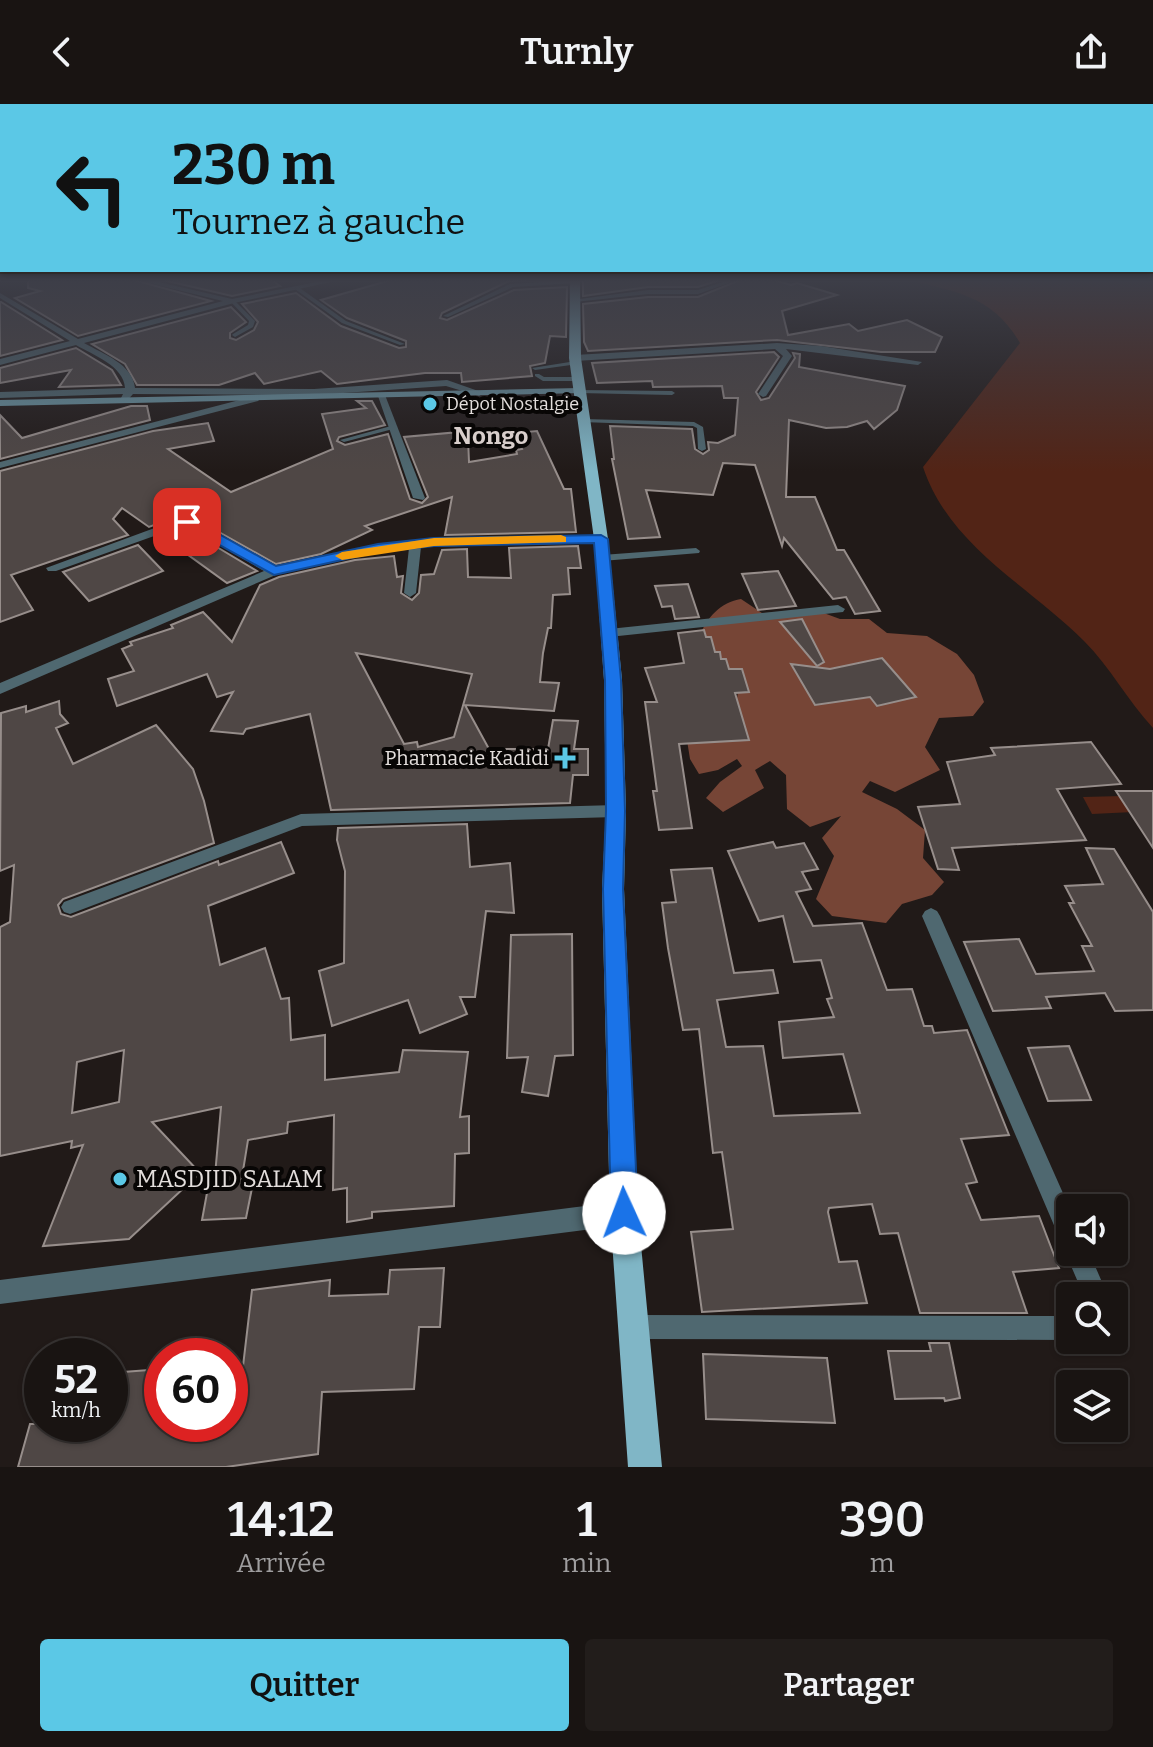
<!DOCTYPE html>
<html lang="fr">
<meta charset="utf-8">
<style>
:root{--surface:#191412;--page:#221d1b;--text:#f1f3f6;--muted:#9f9e9f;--line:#373332;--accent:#5bc8e6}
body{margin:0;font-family:Bitter,serif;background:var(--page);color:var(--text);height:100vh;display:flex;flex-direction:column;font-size:30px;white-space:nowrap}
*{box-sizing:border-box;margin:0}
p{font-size:26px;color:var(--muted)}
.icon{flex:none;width:44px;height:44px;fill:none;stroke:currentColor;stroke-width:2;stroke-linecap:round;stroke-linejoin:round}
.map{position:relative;height:1363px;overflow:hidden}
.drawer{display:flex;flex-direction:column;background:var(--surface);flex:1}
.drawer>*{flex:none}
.banner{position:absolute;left:0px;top:0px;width:1154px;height:168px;box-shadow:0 2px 6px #0004,0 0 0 2px var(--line);background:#5bc8e6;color:#111;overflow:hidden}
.buttons{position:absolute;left:1056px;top:1090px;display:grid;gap:16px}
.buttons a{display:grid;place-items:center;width:72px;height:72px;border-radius:8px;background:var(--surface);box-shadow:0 2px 6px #0004,0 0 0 2px var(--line);font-size:40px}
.speed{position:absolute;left:24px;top:1234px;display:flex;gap:16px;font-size:40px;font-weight:700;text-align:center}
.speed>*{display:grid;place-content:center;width:104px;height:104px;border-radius:50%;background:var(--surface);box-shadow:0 2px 6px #0004,0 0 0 2px var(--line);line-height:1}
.speed small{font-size:20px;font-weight:400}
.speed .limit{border:12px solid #d22;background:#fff;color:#111}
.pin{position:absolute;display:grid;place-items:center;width:68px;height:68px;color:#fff;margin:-34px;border-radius:16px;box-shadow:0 4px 12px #0006}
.me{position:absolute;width:88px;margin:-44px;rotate:358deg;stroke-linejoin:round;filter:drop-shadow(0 0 6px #0008)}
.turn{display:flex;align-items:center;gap:28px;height:168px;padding:0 40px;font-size:36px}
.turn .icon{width:104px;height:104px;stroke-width:2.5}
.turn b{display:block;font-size:56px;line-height:68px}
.eta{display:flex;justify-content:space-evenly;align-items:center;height:136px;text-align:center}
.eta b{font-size:48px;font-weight:600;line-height:56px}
.primary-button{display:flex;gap:16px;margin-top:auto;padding:16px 40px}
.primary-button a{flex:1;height:92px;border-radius:8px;background:var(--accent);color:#111;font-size:32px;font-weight:600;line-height:92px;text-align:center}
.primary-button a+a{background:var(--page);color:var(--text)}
header{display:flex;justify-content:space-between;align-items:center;height:104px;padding:0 40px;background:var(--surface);font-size:36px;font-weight:600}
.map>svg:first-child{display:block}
</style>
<header><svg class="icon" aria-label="back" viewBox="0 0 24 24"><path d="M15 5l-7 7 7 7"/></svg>Turnly<svg class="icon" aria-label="share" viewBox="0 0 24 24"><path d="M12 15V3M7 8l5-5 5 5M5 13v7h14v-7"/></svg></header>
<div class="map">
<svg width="1153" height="1363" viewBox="0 0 1153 1363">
<rect width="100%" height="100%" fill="#211a18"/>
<path fill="#764536" d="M741,495L762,509L821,508L840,515H869L887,529L927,532L957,550L974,571L984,598L973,612L939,614L925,643L940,666L895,688L870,677L862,688L897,705L925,726L923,754L944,778L932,791L902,800L886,819L832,812L816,795L834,752L822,734L841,712L810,723L787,705L786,671L770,657L755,666L764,684L723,708L706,694L720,678L742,662L737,655L718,666L699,670L690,655L685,624L734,615L739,581L700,532C706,514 721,498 741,495Z"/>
<g fill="#522416">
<path d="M907,176H1153V624C1128,597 1110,563 1084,537C1028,481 949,442 923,363L1020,239C993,192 955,187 907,176Z"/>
<polygon points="1122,692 1133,708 1092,710 1083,693"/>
</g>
<g fill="#4f4745" stroke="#978e8b" stroke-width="2" fill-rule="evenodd">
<polygon points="28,176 134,176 211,197 78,232 15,194 40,187 28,184"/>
<polygon points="163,176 272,176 280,182 232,192"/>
<polygon points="391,176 529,176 509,177 442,209 440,214 447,216 514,186 567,183 566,233 550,232 545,259 530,262 532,272 462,278 461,269 425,269 337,280 321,267 264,280 255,269 219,281 137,281 125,260 92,240 231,203 246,218 230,229 230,234 236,236 254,226 258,218 242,200 296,189 341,222 399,244 406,243 406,237 347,214 321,196"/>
<polygon points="583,176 720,176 698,183 648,183 583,192"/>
<polygon points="740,176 774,176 791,181 797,179 837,191 782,207 788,231 849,220 858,227 907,216 942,233 935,248 881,248 777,236 588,247 584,238 583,200 648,193 698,193"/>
<polygon points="0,198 1,198 62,236 0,252"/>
<polygon points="76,244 112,266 121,281 59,283 71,266 0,279 0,264"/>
<polygon points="774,248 779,253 756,288 761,296 769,294 795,254 793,249 800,250 799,263 905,282 897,306 874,325 867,317 847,323 826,324 789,316 786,393 815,393 837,446 844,446 880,507 855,510 846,493 833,495 784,434 782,442 755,361 723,359 713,391 646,386 660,433 628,435 612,355 614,355 610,322 692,325 695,345 703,350 709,346 708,338 718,339 735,331 738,294 724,294 722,282 653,283 652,277 597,279 592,259"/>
<polygon points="357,297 372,297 385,321 339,333 337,337 345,341 388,330 410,395 422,399 428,393 404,333 460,328 458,334 468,334 469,358 517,350 516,346 522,345 515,329 537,327 564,385 571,385 576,428 445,431 452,393 365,422 372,426 321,450 276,460 192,413 178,412 149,423 122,404 113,415 128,431 11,471 33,506 0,518 0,367 153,327 208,319 214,337 168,345 231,388 333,345 322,310 366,304"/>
<polygon points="131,302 147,302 150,316 0,355 0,311 22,334"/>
<polygon points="185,424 257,467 227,479 162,432"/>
<polygon points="138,441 163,467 89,497 63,468"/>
<path d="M578,442L581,464H568L570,490L553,491L551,524H548L543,549L540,578L559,579L554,607L465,601L489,645H548L553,616L578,617L574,645H588V671H573L570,699L331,706L310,610L246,625L243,630L211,627L233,588L217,593L207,570L117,602L108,575L134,567L122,545L132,541L130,538L173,524L171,521L203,508L232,538L260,481L279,473L355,456L394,452L397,473L403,472L401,489L412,496L419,489L421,471L434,470L442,446L467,445L468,473L511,474L509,444ZM356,549L472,570L454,633L418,643L417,638L404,640Z"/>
<polygon points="778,467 796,502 758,506 742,470"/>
<polygon points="688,480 699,513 675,515 672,502 662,503 655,482"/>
<polygon points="802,515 824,558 817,562 780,518"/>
<polygon points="704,526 706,533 711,533 715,548 720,548 721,555 726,555 729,565 742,565 749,588 735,589 749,636 679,640 692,724 659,726 653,687 657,687 645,598 657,598 645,564 684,559 678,529"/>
<polygon points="882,554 916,593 877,602 870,593 815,601 791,560 830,565"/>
<path d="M59,597L60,610L68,619L56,624L73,660L156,621L193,665L204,697L214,739L63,795L58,801L61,810L71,813L218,757L219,761L281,738L294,769L208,802L220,861L265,844L281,895L289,894L291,936L325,931V976L399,968L403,946L468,948L460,1013L469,1012V1049L455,1050L454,1102L372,1108V1114L347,1118V1084L333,1086L334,1011L288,1018L287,1029L248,1036L241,1079H253L246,1114L202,1116L209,1078L214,1083L221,1003L152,1018L200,1069L129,1135L43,1142L83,1041L71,1044L72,1037L0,1052V823L10,818L14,761L0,767L1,609L26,602V608ZM124,946L119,998L72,1009L77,958Z"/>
<polygon points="1091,638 1121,680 1057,685 1086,736 952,744 959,766 938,765 918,703 960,700 947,658 995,651 991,644"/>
<polygon points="1116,687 1153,687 1153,744"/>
<polygon points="467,720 470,763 510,759 514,809 486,807 475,893 460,893 467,910 420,929 408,896 332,922 319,867 344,859 345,767 337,736 338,724"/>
<polygon points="773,738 776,744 804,739 818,765 802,768 811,785 796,788 813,822 862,819 887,886 912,885 924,922 932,922 934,929 967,926 1009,1031 961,1035 977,1078 966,1080 981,1116 1039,1112 1059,1164 1013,1168 1027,1209 920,1209 898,1129 880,1130 872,1100 829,1104 828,1108 839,1158 857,1157 867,1199 702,1208 691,1128 733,1125 722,1048 713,1049 699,925 683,926 668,844 662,799 676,798 671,766 712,764 734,869 773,866 778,889 717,896 726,943 763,942 774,1012 860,1009 843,950 783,954 779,918 834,913 827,895 832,894 821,856 794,858 783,812 759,817 728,747"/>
<polygon points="1086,744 1114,745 1153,808 1153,906 1115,907 1105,889 1046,893 1051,904 993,907 964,838 1019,835 1036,870 1094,867 1082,842 1092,842 1069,799 1074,799 1065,782 1103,780"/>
<polygon points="572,830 573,951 555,952 548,992 522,988 528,953 507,954 511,831"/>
<polygon points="1069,942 1091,996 1048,997 1028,944"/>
<polygon points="444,1164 440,1223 419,1223 414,1285 322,1288 318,1350 226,1363 18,1363 30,1320 110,1320 110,1269 162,1265 162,1320 230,1320 230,1314 237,1313 252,1186 330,1176 329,1192 388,1190 390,1166"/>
<polygon points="929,1239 949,1239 960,1294 945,1297 944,1294 895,1295 888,1247 931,1247"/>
<polygon points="703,1250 827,1254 835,1319 706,1315"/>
</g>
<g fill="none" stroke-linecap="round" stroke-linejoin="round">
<g fill="#4f6870" fill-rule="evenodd">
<polygon points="575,176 577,179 513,183 448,213 443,212 510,180"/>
<polygon points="729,176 737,176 698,190 648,190 575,198 572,196 648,186 698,186"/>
<polygon points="297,182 346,217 405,240 400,241 342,219 295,185"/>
<polygon points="233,195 255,217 253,223 235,233 232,231 233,230 248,221 249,217 231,198"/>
<polygon points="576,257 579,259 578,260 535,266 532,264"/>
<polygon points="535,270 539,270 544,273 578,273 581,275 578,277 543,277 535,272"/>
<polygon points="577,286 672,287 675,289 672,291 579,289 576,287"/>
<polygon points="584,315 694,318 703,323 706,345 702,347 698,345 697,324 693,322 582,318 582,316"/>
<polygon points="391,322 393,323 393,325 344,338 340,336"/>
<polygon points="696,444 700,447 699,449 602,457 598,454 602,451"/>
</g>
<g fill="#4f6870" fill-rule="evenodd">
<path d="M137,176H150L232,195L326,176H340L234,199L84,239C103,250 133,260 135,284L314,285L447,276L484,289L479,292L446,282L314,291L133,290L125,299L120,296L123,290L0,294V288L125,284C124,262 93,251 76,241L0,261V255L70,237L0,194V189L78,235L223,197Z"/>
<polygon points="777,239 821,242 922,258 918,261 786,245 792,252 766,292 763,293 758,290 783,252 775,245 575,257 571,254 575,251"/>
<polygon points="377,289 385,291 425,394 423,396 413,394"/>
<polygon points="255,292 260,295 258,297 0,364 0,358"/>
<polygon points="179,415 191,416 276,463 378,440 434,434 601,431 607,435 601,439 421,443 416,489 410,493 404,489 409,444 378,448 278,470 0,590 0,579 264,467 185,421 56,467 48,467 46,464"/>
<polygon points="838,501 845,505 843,508 609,533 602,529 609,525"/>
<polygon points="616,701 622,703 624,707 622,711 616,713 302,722 70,810 64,808 61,803 64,798 301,710"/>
<polygon points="931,804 937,807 940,812 1070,1105 1070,1148 1089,1148 1108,1192 1084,1192 1065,1148 1067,1143 1062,1140 922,812 925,807"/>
<polygon points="624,1097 632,1101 636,1109 632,1117 624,1121 0,1200 0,1176"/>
<polygon points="632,1211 1070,1212 1071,1236 632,1235 623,1232 620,1223 623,1214"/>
</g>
<polygon fill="#6a94a1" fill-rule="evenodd" points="579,284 582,285 582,289 0,302 0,296"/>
<polygon fill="#80b6c6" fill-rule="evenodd" points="570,176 580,176 581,254 608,435 622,576 626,707 624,785 638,1109 662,1363 628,1363 610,1109 602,785 606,707 604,576 594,435 569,254"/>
</g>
<linearGradient id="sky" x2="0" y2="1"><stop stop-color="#120e0d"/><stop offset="0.48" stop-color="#3d3e48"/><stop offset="1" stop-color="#3d3e48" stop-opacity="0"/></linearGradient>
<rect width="1153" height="367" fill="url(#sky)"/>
<polygon fill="#1a73e8" stroke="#114b97" stroke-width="2" points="183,415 192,415 276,462 378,440 434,434 601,431 608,435 621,576 625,707 623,785 638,1109 634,1118 624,1122 615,1118 611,1109 603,785 606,707 605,576 594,439 434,442 378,448 274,471 183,421"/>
<polygon fill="#f59e0b" points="561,431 566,433 566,438 434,442 342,456 335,452 342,448 434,434"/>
<g fill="#5bc8e6" stroke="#080605" stroke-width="3">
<circle cx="430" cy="300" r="8"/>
<path d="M561 642h8v8h8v8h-8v8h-8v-8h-8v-8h8z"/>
<circle cx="120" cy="1075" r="8"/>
</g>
<g text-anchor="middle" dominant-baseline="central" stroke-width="8" stroke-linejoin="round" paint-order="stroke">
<g font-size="18" fill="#e3dedc" stroke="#080605" text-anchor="start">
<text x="446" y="300">Dépot Nostalgie</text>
</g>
<g font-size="20" fill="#e3dedc" stroke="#080605" text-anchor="end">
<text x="549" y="654">Pharmacie Kadidi</text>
</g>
<g font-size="24" font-weight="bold" fill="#d8cecb" stroke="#080605">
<text x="491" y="332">Nongo</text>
</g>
<g font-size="24" fill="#e3dedc" stroke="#080605" text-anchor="start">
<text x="136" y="1075">MASDJID SALAM</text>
</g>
</g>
</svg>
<div class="buttons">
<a><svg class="icon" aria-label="sound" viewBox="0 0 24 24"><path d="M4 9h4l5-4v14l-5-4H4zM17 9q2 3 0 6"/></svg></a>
<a><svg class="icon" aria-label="search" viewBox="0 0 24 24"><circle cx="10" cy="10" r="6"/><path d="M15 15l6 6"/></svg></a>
<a><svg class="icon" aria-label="layers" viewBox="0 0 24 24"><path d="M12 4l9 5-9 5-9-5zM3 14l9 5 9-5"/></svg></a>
</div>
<div class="speed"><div>52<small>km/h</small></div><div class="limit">60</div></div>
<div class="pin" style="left:187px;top:418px;background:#d93025"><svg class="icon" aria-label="arrive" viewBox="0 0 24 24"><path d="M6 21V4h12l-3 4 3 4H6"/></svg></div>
<svg class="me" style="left:624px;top:1109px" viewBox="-20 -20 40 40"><circle r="19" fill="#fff"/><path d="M0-13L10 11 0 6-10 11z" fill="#1a73e8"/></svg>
<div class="banner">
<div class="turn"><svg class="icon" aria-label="left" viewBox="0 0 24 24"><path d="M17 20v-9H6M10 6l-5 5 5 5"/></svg><div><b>230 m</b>Tournez à gauche</div></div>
</div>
</div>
<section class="drawer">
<div class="eta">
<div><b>14:12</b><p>Arrivée</p></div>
<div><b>1</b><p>min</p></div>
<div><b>390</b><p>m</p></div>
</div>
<div class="primary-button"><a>Quitter</a><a>Partager</a></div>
</section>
